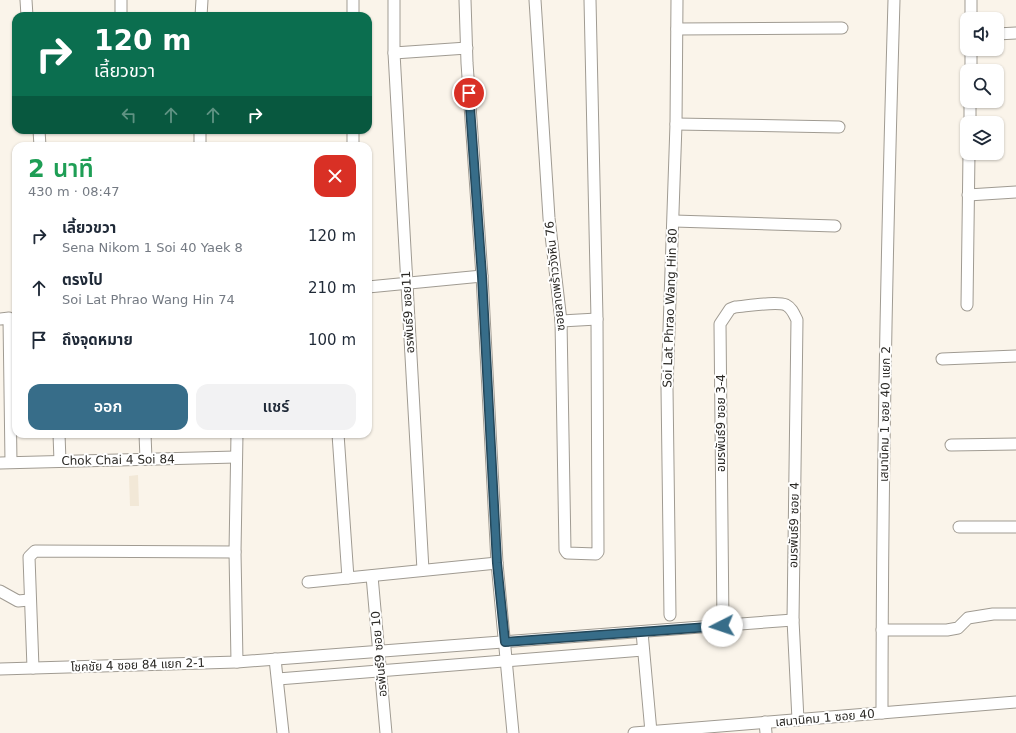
<!DOCTYPE html>
<html lang="th">
<meta charset="utf-8">
<style>
:root{--surface:#fff;--page:#f2f2f3;--text:#1f2937;--muted:#747a83;--accent:#376d89}
body{margin:0;font-family:"DejaVu Sans","Noto Sans Thai",sans-serif;background:var(--page);color:var(--text);height:100vh;display:flex;flex-direction:column;font-size:15px;white-space:nowrap}
*{box-sizing:border-box;margin:0}
p{font-size:13px;color:var(--muted)}
.icon{flex:none;width:22px;height:22px;fill:none;stroke:currentColor;stroke-width:2;stroke-linecap:round;stroke-linejoin:round}
.map{position:relative;flex:1;overflow:hidden}
.panel{position:absolute;left:12px;top:142px;width:360px;height:296px;display:flex;flex-direction:column;background:var(--surface);border-radius:12px;box-shadow:0 1px 3px #0004}
.panel>*{flex:none}
.hud{position:absolute;left:12px;top:12px;width:360px;height:122px;border-radius:12px;box-shadow:0 1px 3px #0004;background:#0b6e4f;color:#fff;overflow:hidden}
.tools{position:absolute;left:960px;top:12px;display:grid;gap:8px}
.tools a{display:grid;place-items:center;width:44px;height:44px;border-radius:8px;background:var(--surface);box-shadow:0 1px 3px #0004;font-size:20px}
.pin{position:absolute;display:grid;place-items:center;width:34px;height:34px;color:#fff;margin:-17px;border:2px solid #fff;border-radius:50%;box-shadow:0 1px 4px #0007}
.me{position:absolute;width:44px;margin:-22px;rotate:266deg;stroke-linejoin:round;filter:drop-shadow(0 0 3px #0008)}
.turn{display:flex;align-items:center;gap:14px;height:84px;padding:0 16px;font-size:18px}
.turn .icon{width:52px;height:52px;stroke-width:2.5}
.turn b{display:block;font-size:28px;line-height:34px}
.lanes{display:flex;align-items:center;height:38px;padding:0 16px;background:#0003;justify-content:center;gap:20px;direction:ltr}
.lanes .off{opacity:.35}
.round{display:grid;place-items:center;flex:none;width:42px;height:42px;border-radius:12px;background:var(--page)}
.head{display:flex;align-items:center;justify-content:space-between;height:68px;padding:0 16px}
h1{font-size:24px;font-weight:600;line-height:30px;color:#1e9e55}
.primary-button{display:flex;gap:8px;margin-top:auto;padding:8px 16px}
.primary-button a{flex:1;height:46px;border-radius:12px;background:var(--accent);color:#fff;font-size:16px;font-weight:600;line-height:46px;text-align:center}
.primary-button a+a{background:var(--page);color:var(--text)}
ul{padding:0;list-style:none}
li{display:flex;align-items:center;gap:12px;height:52px;padding:0 16px}
li div{flex:1}
li b{display:block;font-size:15px}
li em{font-style:normal}
.map>svg:first-child{display:block}
</style>
<div class="map">
<svg width="1016" height="733" viewBox="0 0 1016 733">
<rect width="100%" height="100%" fill="#faf4ea"/>
<polygon fill="#f2e8d7" points="138,475 139,506 130,506 129,476"/>
<g fill="none" stroke-linecap="round" stroke-linejoin="round">
<g stroke="#a09b92" stroke-width="13">
<g id="street">
<polyline points="26,0 27,16"/>
<polyline points="121,0 121,16"/>
<polyline points="394,0 394,53 423,570"/>
<polyline points="465,0 467,63 482,276 497,563 513,733"/>
<polyline points="535,0 549,218 561,321 565,550 567,553 596,554 598,552 597,319 590,0"/>
<polyline points="971,0 971,19"/>
<polyline points="201,16 202,0"/>
<polyline points="353,16 353,0"/>
<polyline points="677,29 842,28"/>
<polyline points="997,34 1016,33"/>
<polyline points="394,53 467,48"/>
<polyline points="971,71 971,49"/>
<polyline points="970,123 970,101"/>
<polyline points="676,124 839,127"/>
<polyline points="39,130 40,146"/>
<polyline points="200,146 200,130"/>
<polyline points="353,146 353,130"/>
<polyline points="968,195 1016,192"/>
<polyline points="674,221 835,226"/>
<polyline points="368,287 482,276"/>
<polyline points="967,305 969,153"/>
<polyline points="0,319 9,318 9,319 11,462"/>
<polyline points="561,321 597,319"/>
<polyline points="942,359 1016,356"/>
<polyline points="59,434 60,461"/>
<polyline points="145,434 146,459"/>
<polyline points="237,434 235,552 237,662"/>
<polyline points="338,434 348,578"/>
<polyline points="951,445 1016,444"/>
<polyline points="0,463 236,457"/>
<polyline points="959,527 1016,527"/>
<polyline points="372,576 386,733"/>
<polyline points="308,582 497,563"/>
<polyline points="0,591 18,601 29,600"/>
<polyline points="670,615 667,388 676,124 677,0"/>
<path d="M723,626L720,324L730,309L735,307C747,306 777,301 786,305C792,308 794,314 797,320L793,620L798,720"/>
<polyline points="882,630 947,630 958,628 968,618 993,614 1016,614"/>
<polyline points="642,632 651,732"/>
<polyline points="275,659 283,733"/>
<polyline points="33,668 29,557 35,551 235,552"/>
<polyline points="0,669 237,662 793,620"/>
<polyline points="278,679 643,650"/>
<path d="M882,713C882,475 887,238 894,0"/>
<polyline points="765,722 766,733"/>
<polyline points="634,733 1016,702"/>
</g>
</g>
<use href="#street" stroke="#fff" stroke-width="11"/>
</g>
<g fill="none" stroke-linecap="round" stroke-linejoin="round">
<g stroke="#244759" stroke-width="10">
<polyline id="route" points="469,93 482,276 497,563 505,642 722,626"/>
</g>
<use href="#route" stroke="#376d89" stroke-width="7"/>
</g>
<g text-anchor="middle" dominant-baseline="central" stroke-width="4" stroke-linejoin="round" paint-order="stroke">
<g font-size="12" fill="#2a2824" stroke="#fff">
<text transform="translate(555 276) rotate(-96)">ซอยลาดพร้าววังหิน 76</text>
<text transform="translate(670 308) rotate(-88)">Soi Lat Phrao Wang Hin 80</text>
<text transform="translate(408 312) rotate(-93)">อรพันธ์9 ซอย11</text>
<text transform="translate(885 414) rotate(-89)">เสนานิคม 1 ซอย 40 แยก 2</text>
<text transform="translate(721 423) rotate(-90)">อมรพันธ์9 ซอย 3-4</text>
<text transform="translate(118 460) rotate(-1)">Chok Chai 4 Soi 84</text>
<text transform="translate(794 525) rotate(-89)">อมรพันธ์9 ซอย 4</text>
<text transform="translate(379 654) rotate(-95)">อรพันธ์9 ซอย 10</text>
<text transform="translate(138 665) rotate(-2)">โชคชัย 4 ซอย 84 แยก 2-1</text>
<text transform="translate(825 718) rotate(-5)">เสนานิคม 1 ซอย 40</text>
</g>
</g>
</svg>
<div class="tools">
<a><svg class="icon" aria-label="sound" viewBox="0 0 24 24"><path d="M4 9h4l5-4v14l-5-4H4zM17 9q2 3 0 6"/></svg></a>
<a><svg class="icon" aria-label="search" viewBox="0 0 24 24"><circle cx="10" cy="10" r="6"/><path d="M15 15l6 6"/></svg></a>
<a><svg class="icon" aria-label="layers" viewBox="0 0 24 24"><path d="M12 4l9 5-9 5-9-5zM3 14l9 5 9-5"/></svg></a>
</div>
<div class="pin" style="left:469px;top:93px;background:#d93025"><svg class="icon" aria-label="arrive" viewBox="0 0 24 24"><path d="M6 21V4h12l-3 4 3 4H6"/></svg></div>
<svg class="me" style="left:722px;top:626px" viewBox="-20 -20 40 40"><circle r="19" fill="#fff"/><path d="M0-13L10 11 0 6-10 11z" fill="#376d89"/></svg>
<div class="hud">
<div class="turn"><svg class="icon" aria-label="right" viewBox="0 0 24 24"><path d="M7 20v-9h11M14 6l5 5-5 5"/></svg><div><b>120 m</b>เลี้ยวขวา</div></div>
<div class="lanes"><svg class="icon off" aria-label="left" viewBox="0 0 24 24"><path d="M17 20v-9H6M10 6l-5 5 5 5"/></svg><svg class="icon off" aria-label="ahead" viewBox="0 0 24 24"><path d="M12 20V5M6 11l6-6 6 6"/></svg><svg class="icon off" aria-label="ahead" viewBox="0 0 24 24"><path d="M12 20V5M6 11l6-6 6 6"/></svg><svg class="icon" aria-label="right" viewBox="0 0 24 24"><path d="M7 20v-9h11M14 6l5 5-5 5"/></svg></div>
</div>
<section class="panel">
<div class="head"><div><h1>2 นาที</h1><p>430 m · 08:47</p></div><a class="round" style="background:#d93025;color:#fff"><svg class="icon" aria-label="close" viewBox="0 0 24 24"><path d="M6 6l12 12M18 6L6 18"/></svg></a></div>
<ul>
<li><svg class="icon" aria-label="right" viewBox="0 0 24 24"><path d="M7 20v-9h11M14 6l5 5-5 5"/></svg><div><b>เลี้ยวขวา</b><p>Sena Nikom 1 Soi 40 Yaek 8</p></div><em>120 m</em></li>
<li><svg class="icon" aria-label="ahead" viewBox="0 0 24 24"><path d="M12 20V5M6 11l6-6 6 6"/></svg><div><b>ตรงไป</b><p>Soi Lat Phrao Wang Hin 74</p></div><em>210 m</em></li>
<li><svg class="icon" aria-label="arrive" viewBox="0 0 24 24"><path d="M6 21V4h12l-3 4 3 4H6"/></svg><div><b>ถึงจุดหมาย</b></div><em>100 m</em></li>
</ul>
<div class="primary-button"><a>ออก</a><a>แชร์</a></div>
</section>
</div>
